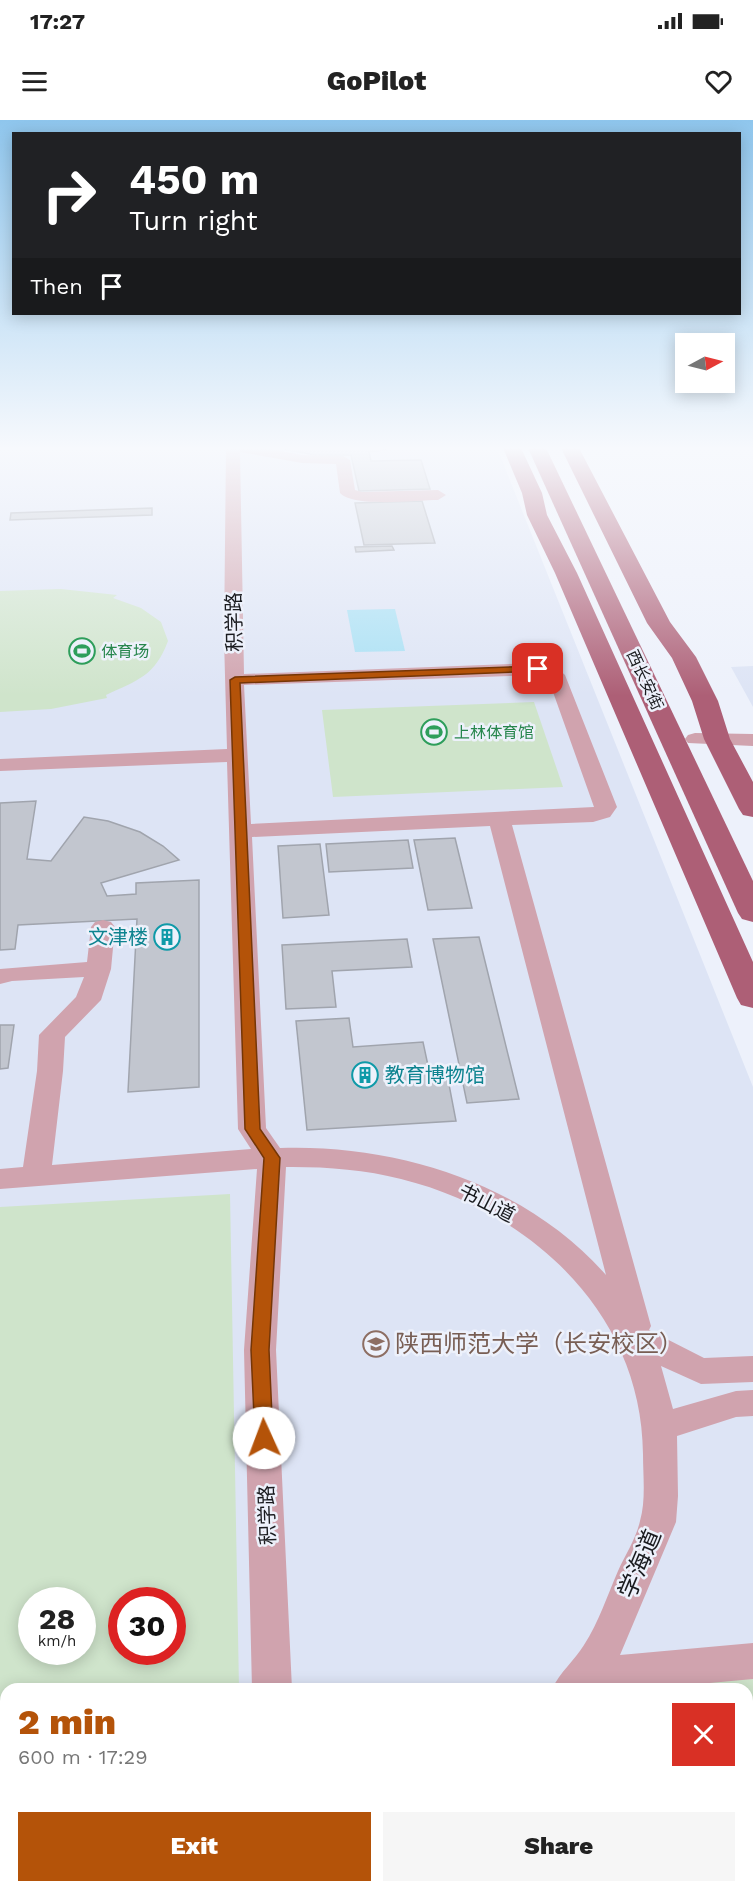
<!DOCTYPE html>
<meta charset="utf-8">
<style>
:root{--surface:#fff;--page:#f6f6f6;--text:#222;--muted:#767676;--accent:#b45309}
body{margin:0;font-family:"Work Sans","Noto Sans SC",sans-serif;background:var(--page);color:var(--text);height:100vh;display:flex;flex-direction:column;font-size:22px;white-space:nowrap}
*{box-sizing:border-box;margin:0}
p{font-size:20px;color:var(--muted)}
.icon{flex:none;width:33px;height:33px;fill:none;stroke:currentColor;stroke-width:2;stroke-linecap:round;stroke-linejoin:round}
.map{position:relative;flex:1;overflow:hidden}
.panel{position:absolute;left:0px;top:1563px;width:753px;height:210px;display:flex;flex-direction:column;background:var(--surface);border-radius:18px 18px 0 0;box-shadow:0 3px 15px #0003}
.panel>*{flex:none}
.top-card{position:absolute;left:12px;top:12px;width:729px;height:183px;border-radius:0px;box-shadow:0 3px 15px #0003;background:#202124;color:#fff;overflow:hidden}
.needle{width:39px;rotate:83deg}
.controls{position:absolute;left:675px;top:213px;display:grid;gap:12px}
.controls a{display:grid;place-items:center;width:60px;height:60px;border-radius:0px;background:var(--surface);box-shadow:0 3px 15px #0003;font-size:30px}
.speed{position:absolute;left:18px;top:1467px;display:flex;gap:12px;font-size:30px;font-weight:700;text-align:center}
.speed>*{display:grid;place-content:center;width:78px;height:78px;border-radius:50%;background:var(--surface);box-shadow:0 3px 15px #0003;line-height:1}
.speed small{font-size:15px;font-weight:400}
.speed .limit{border:9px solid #d22;background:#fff;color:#111}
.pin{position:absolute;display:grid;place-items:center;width:51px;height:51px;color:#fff;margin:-26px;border-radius:12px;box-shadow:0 3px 9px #0006}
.me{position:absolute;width:66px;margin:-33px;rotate:358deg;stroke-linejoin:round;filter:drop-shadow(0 0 4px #0008)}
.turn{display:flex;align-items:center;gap:21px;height:126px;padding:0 18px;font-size:27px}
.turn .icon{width:78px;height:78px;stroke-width:2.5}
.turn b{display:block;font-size:42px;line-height:51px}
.then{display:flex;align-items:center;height:57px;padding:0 18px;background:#0003;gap:12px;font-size:22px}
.round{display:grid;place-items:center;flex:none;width:63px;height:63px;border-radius:0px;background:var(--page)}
.summary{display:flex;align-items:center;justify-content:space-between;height:102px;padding:0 18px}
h1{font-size:36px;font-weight:800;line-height:45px;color:var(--accent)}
.button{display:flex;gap:12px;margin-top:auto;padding:12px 18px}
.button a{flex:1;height:69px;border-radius:0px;background:var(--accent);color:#fff;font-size:24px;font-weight:800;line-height:69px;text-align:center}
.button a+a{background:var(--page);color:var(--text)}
.status{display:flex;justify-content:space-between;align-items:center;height:42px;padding:0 30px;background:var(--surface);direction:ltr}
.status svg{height:16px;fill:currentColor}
header{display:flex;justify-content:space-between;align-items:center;height:78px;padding:0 18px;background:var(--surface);font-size:27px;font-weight:800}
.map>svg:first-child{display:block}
</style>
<div class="status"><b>17:27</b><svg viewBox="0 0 49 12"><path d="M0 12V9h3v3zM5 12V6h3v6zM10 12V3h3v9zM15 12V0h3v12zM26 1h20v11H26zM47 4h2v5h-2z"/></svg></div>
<header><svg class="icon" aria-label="menu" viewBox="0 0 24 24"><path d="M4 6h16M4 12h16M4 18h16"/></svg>GoPilot<svg class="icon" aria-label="heart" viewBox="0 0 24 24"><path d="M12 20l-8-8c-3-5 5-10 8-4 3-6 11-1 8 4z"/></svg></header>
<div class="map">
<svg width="753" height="1773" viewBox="0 0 753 1773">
<rect width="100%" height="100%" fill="#edf1fb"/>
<g fill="#dde4f5" fill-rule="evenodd">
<path d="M0,328H497L753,967V1773H0ZM32,1480H82V1532H32ZM122,1480H172V1532H122ZM6,1569H747V1767H6Z"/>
<polygon points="753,546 753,587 731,547"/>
</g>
<g fill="#cfe4cb" fill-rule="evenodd">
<path d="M61,469L117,475L113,478L141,488L161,502L168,521C155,556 138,560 106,575L107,578L51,589L0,592V471Z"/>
<polygon points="534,582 563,667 333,677 322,590"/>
<path d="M230,1074L239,1569H6V1699H0V1087ZM82,1480V1532H32V1480ZM122,1480H172V1532H122Z"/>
<polygon points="753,1555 753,1773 689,1773 688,1767 747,1767 747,1569 641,1569"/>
</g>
<polygon fill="#a9e0f4" points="395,489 405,531 355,532 347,490"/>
<g fill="#c2c6cf" stroke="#a0a4ad" stroke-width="1.5">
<polygon points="277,328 395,328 369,332 371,341 421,340 430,369 359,371 351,335 315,335"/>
<polygon points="422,381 435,423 364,425 355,383"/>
<polygon points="152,388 152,395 10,400 11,393"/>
<polygon points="392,426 394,430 356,432 355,427"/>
<polygon points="36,681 27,739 51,741 84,697 108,701 140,712 163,726 179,740 101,763 107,776 136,774 136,763 199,760 199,967 128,972 137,799 18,805 15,829 0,830 0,683"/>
<polygon points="455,718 472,788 428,790 414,720"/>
<polygon points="408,720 413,748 329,752 326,724"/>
<polygon points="320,724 329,795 283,798 278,726"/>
<polygon points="479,817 519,979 467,983 433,819"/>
<polygon points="407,819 412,847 332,851 336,887 286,889 282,825"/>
<polygon points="349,898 353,927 423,922 430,955 447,954 456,1001 307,1010 296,901"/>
<polygon points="0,905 14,905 8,948 0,949"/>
</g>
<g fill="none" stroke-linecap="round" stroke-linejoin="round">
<g fill="#d0a3ae" fill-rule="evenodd">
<path d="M226,328H266L302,335L343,336L350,340L355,370L362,372L438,370L446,375L438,380C417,380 354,388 340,373L336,344L302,343L240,332L244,554L538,543L556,547L565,555L617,687L610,697L593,702L512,705L651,1206L649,1210L704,1238L753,1236V1262L701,1264L661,1246L673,1289L736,1271L753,1270V1296L736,1297L677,1316L678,1376L676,1402L620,1535L753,1523V1559L645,1569H552C560,1552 574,1541 584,1525C599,1502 607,1476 618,1451C625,1435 636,1419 640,1401C646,1380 643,1356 643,1334C642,1194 531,1091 401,1059C366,1050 329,1047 293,1047H286L276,1230L292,1569H252L244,1230L257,1049L0,1069V1049L23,1047L37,951L39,915L76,877L84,857L12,861L0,864V849L87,842L91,807L95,802L103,800L111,802L115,807L111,849L101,880L65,917L63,951L52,1045L251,1029L238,1009L227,642L0,651V639L227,629L224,519ZM538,555L548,558L594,687L251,704L244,565ZM490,706L606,1155C526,1064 398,1024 280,1028L266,1008L252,717Z"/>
<polygon points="695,613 753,614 753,626 688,623 685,619 688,615"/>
<rect x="0" y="1711" width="6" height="42"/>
<polygon points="73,1767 115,1767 116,1773 72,1773"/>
<polygon points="162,1767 204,1767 205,1773 161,1773"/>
<polygon points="258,1767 300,1767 301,1773 257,1773"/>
<polygon points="626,1767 668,1767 670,1773 626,1773"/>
</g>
<g fill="#ad5f76" fill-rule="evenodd">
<polygon points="503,328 521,328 542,373 547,395 577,453 753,842 753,888 741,885 737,878 555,453 527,395 522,373"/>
<polygon points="528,328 546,328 753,761 753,802 742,799 738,793"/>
<polygon points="561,328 579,328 670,502 696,537 718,581 730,619 753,662 753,697 743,695 739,689 704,619 692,581 672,538 647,503"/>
</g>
</g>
<linearGradient id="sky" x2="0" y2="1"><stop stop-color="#8fc6ed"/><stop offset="0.57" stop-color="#f7f9fd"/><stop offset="1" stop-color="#f7f9fd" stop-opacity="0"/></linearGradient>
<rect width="753" height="576" fill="url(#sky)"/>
<polygon fill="#b45309" stroke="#753606" stroke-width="1.5" points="538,546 542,547 542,551 240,563 260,1009 280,1038 269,1230 273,1318 270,1324 264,1326 257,1324 255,1318 251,1230 264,1038 245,1009 230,560 235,557"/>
<defs>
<g id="stadium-ring" transform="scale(1.35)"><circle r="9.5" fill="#edf1fb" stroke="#2e9e5b" stroke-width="1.5"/><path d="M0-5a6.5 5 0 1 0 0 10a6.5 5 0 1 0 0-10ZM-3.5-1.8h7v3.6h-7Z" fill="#2e9e5b"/></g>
<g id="building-ring" transform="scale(1.35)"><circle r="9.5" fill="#edf1fb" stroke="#0f9aa8" stroke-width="1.5"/><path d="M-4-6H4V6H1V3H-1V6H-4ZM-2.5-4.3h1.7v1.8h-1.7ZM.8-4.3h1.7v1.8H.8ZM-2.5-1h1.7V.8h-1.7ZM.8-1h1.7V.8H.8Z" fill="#0f9aa8"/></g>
<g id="university-ring" transform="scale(1.35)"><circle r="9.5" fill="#edf1fb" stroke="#8d6e63" stroke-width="1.5"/><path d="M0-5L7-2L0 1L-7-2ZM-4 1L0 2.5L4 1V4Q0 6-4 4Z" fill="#8d6e63"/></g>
</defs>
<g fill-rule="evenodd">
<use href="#stadium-ring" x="82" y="531"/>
<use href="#stadium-ring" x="434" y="612"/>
<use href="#building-ring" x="167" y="817"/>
<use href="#building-ring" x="365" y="955"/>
<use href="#university-ring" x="376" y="1224"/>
</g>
<g text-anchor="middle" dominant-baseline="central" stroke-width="5" stroke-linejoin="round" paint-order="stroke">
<g font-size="16" fill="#27864d" stroke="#edf1fb" text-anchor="start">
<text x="101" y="531">体育场</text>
<text x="454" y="612">上林体育馆</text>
</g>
<g font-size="16" fill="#1a1b1f" stroke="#edf1fb">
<text transform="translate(645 560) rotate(65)">西长安街</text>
</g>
<g font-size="20" fill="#1a1b1f" stroke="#edf1fb">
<text transform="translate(234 502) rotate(-91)">积学路</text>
<text transform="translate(487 1083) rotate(27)">书山道</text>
<text transform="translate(267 1395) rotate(-92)">积学路</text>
</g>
<g font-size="20" fill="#0d838f" stroke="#edf1fb" text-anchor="end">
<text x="148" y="817">文津楼</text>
<text x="385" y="955" text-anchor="start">教育博物馆</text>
</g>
<g font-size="24" fill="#785e54" stroke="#edf1fb" text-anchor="start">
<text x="395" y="1224">陕西师范大学（长安校区）</text>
</g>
<g font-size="24" fill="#1a1b1f" stroke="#edf1fb">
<text transform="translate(640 1444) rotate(-67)">学海道</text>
</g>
</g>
</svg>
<div class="controls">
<a><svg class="needle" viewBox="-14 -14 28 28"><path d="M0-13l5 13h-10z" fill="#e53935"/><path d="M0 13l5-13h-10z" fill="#767676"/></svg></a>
</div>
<div class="speed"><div>28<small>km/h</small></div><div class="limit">30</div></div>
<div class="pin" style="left:538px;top:549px;background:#d93025"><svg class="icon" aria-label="arrive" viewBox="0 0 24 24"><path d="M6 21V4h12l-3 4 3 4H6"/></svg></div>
<svg class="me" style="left:264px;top:1318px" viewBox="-20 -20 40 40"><circle r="19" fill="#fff"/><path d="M0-13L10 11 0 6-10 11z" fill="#b45309"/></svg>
<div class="top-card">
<div class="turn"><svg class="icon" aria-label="right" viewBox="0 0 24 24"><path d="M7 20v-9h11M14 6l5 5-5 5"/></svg><div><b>450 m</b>Turn right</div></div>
<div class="then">Then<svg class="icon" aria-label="arrive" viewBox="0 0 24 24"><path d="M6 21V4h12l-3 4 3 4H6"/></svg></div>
</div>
<section class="panel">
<div class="summary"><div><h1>2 min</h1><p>600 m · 17:29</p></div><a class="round" style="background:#d93025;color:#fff"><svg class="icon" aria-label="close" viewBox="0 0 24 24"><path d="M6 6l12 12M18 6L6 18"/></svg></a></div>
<div class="button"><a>Exit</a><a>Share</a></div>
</section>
</div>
